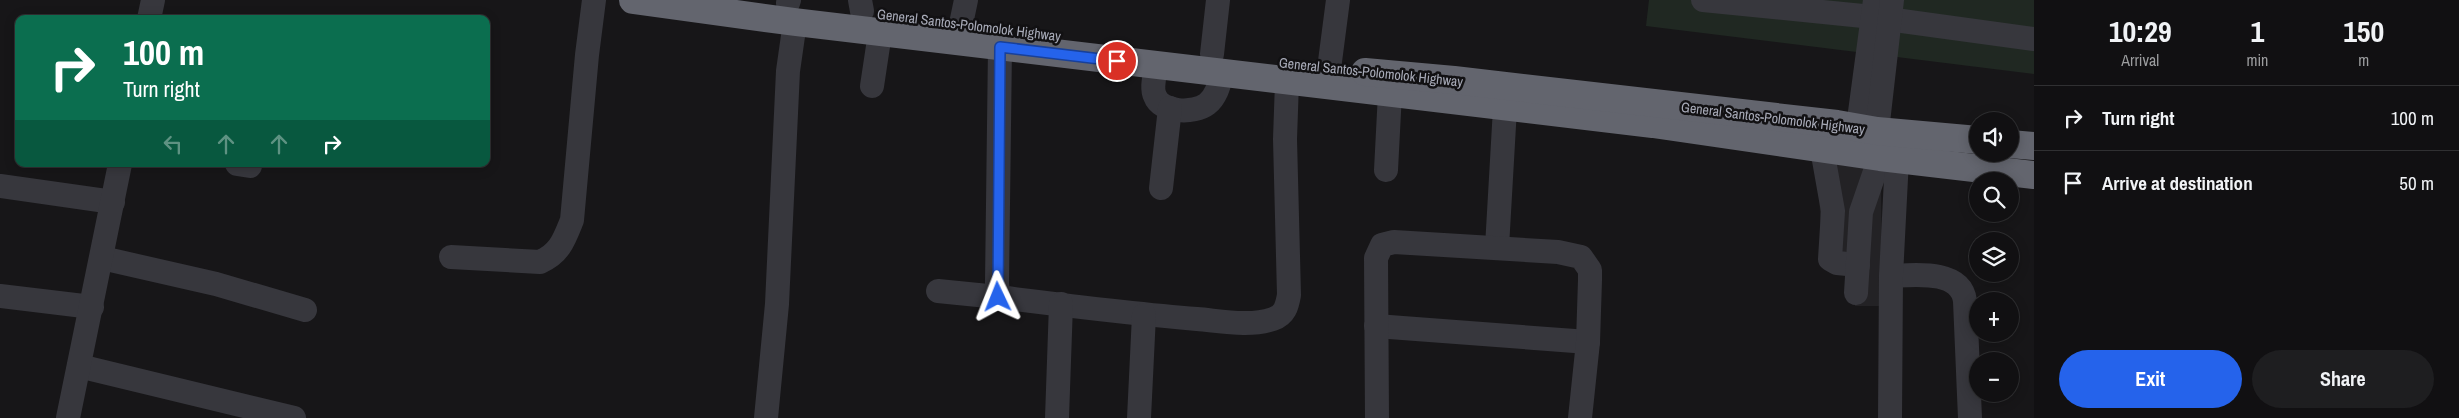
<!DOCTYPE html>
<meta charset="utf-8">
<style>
:root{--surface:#111012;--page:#1e1e20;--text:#f1f3f6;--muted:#9c9d9f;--line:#303032;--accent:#2563eb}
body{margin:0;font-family:"Archivo Narrow",sans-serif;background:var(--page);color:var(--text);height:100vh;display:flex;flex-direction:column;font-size:19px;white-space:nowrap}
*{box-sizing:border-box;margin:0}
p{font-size:16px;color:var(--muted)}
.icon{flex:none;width:28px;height:28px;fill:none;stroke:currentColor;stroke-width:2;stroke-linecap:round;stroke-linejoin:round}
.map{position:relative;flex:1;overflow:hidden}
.drawer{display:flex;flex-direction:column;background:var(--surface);width:425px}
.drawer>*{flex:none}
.banner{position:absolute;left:15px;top:15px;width:475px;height:152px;border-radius:10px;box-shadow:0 2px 12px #0003,0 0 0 1px var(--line);background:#0b6e4f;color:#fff;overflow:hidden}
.controls{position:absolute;left:1969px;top:112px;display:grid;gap:10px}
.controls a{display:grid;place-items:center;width:50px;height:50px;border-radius:50%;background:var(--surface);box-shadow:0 2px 12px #0003,0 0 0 1px var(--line);font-size:25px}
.pin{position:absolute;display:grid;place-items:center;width:42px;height:42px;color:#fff;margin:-21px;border:2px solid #fff;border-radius:50%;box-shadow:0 1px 5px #0007}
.me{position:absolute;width:55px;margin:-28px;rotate:358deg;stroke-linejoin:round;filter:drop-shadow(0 0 4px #0008)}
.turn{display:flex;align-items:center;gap:18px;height:105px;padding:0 25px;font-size:22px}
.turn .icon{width:65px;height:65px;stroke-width:2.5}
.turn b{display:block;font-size:35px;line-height:42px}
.lanes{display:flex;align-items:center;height:48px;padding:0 25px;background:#0003;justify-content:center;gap:25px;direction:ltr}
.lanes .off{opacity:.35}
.eta{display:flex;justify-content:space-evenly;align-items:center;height:85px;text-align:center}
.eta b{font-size:30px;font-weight:700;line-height:35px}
.cta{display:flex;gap:10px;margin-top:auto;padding:10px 25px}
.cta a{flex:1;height:58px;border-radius:30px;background:var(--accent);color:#fff;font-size:20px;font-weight:700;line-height:58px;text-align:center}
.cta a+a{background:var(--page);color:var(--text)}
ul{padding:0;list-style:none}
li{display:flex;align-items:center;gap:15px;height:65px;padding:0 25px;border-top:1px solid var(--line)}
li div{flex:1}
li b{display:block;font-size:19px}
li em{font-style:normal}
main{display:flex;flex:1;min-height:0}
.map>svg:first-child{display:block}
</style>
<main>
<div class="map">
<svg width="2034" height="418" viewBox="0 0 2034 418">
<rect width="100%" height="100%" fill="#171618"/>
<polygon fill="#232225" points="1818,162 1881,170 1882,306 1855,306 1851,272 1822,267"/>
<polygon fill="#202822" points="1649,0 2034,0 2034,74 1646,26"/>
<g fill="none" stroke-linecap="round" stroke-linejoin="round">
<g stroke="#37373d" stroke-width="24">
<polyline points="860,0 862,11"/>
<polyline points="1703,0 1873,17 2034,39"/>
<polyline points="788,3 789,0"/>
<polyline points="149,19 153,0"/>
<polyline points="961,24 966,0"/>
<path d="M1000,47L997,283L998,297L1006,298C1070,306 1133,314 1197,319C1221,321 1250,327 1273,319C1285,315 1287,306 1289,295L1285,139L1287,82"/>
<polyline points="1212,54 1218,0"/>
<path d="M1156,66C1155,75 1151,88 1155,96C1161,113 1194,114 1207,104C1216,97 1219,85 1222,74"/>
<polyline points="1329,69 1338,0"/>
<polyline points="872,86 880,33"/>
<polyline points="1858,127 1875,0"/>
<polyline points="1877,131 1892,0"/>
<polyline points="1822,149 1833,211 1830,259 1837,263 1858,265"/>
<polyline points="237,164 250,166"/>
<polyline points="1386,170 1390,93"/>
<polyline points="0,186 113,202"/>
<polyline points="1161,188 1170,108"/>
<polyline points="1497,247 1505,108"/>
<path d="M451,257L540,262C560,253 564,240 572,220L587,55L594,0"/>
<polyline points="102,258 216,284 305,310"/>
<path d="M1891,276C1914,275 1961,269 1965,301L1970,418"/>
<polyline points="938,291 998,297"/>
<polyline points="1856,293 1861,212 1880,157"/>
<polyline points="0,296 92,307"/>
<polyline points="1376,326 1588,342"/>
<polyline points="79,366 294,418"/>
<polyline points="68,418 120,164"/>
<polyline points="766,418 777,304 788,71 795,22"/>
<polyline points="1057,418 1061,304"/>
<polyline points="1139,418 1144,315"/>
<polyline points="1377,418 1376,258 1382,245 1394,242 1558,252 1581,257 1590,270 1590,280 1588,342 1580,418"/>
<polyline points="1890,418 1891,276 1897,159"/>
</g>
<g stroke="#63656e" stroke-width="28">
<polyline points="633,0 795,22 1653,124 1880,157 2034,175"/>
<polyline points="1365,72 1454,80 1837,124 1877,131 1978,140"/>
<polyline points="2010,144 2034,146"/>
</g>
</g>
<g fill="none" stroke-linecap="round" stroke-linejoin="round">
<g stroke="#184099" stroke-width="12">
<polyline id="route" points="998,297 1000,47 1117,61"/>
</g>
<use href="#route" stroke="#2563eb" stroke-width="9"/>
</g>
<g text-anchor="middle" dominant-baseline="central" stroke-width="5" stroke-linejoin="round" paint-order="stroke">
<g font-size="14" fill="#a8abb8" stroke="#121113">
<text transform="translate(969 25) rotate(7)">General Santos-Polomolok Highway</text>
<text transform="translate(1371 72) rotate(6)">General Santos-Polomolok Highway</text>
<text transform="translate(1773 118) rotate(7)">General Santos-Polomolok Highway</text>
</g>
</g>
</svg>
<div class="controls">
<a><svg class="icon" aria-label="sound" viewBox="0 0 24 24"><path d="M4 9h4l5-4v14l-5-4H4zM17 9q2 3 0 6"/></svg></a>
<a><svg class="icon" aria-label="search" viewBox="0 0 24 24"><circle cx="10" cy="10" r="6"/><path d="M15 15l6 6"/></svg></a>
<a><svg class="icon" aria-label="layers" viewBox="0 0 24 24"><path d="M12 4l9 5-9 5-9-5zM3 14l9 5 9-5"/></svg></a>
<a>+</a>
<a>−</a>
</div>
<div class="pin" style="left:1117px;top:61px;background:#d93025"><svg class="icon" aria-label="arrive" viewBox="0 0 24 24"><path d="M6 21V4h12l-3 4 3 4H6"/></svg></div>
<svg class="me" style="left:998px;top:297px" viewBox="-20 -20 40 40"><path d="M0-17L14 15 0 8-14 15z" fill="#2563eb" stroke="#fff" stroke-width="4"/></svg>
<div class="banner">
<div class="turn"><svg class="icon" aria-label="right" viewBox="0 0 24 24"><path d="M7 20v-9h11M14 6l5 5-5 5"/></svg><div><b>100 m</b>Turn right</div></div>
<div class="lanes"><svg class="icon off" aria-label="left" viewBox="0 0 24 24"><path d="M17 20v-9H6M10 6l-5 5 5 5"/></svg><svg class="icon off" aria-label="ahead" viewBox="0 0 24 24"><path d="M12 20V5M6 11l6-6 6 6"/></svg><svg class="icon off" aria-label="ahead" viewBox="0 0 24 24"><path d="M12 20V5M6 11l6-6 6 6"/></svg><svg class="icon" aria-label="right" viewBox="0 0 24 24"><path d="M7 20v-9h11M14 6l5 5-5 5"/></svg></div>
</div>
</div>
<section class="drawer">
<div class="eta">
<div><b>10:29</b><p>Arrival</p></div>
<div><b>1</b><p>min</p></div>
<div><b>150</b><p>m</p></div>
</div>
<ul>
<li><svg class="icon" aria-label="right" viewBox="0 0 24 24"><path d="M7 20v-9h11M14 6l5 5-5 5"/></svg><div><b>Turn right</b></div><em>100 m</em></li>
<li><svg class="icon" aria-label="arrive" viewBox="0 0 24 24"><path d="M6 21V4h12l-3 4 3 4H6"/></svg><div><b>Arrive at destination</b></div><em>50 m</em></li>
</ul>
<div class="cta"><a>Exit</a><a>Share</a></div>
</section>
</main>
